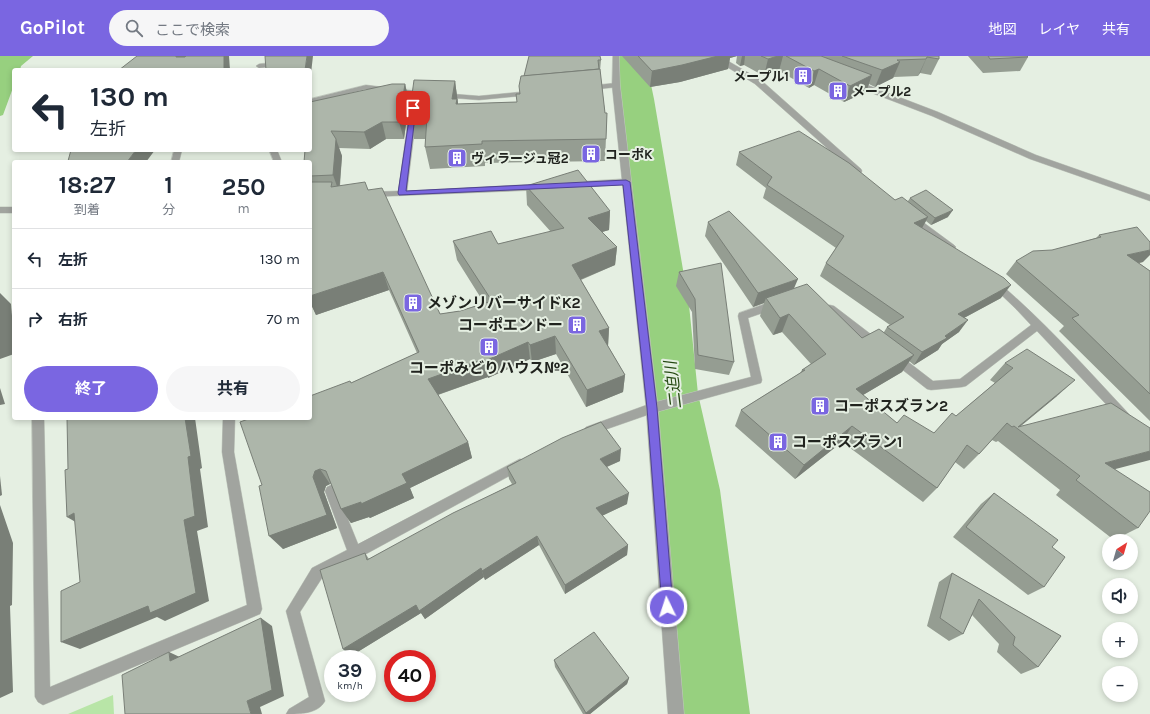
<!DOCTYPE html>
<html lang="ja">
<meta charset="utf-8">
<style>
:root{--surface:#fff;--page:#f6f6f7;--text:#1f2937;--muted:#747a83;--line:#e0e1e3;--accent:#7a66e1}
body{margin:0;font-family:Karla,"Noto Sans JP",sans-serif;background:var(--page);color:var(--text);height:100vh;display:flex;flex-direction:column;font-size:15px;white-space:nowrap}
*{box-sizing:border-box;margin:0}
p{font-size:13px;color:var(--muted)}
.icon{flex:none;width:22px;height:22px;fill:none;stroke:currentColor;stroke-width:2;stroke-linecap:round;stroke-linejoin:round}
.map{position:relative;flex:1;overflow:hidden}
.details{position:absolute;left:12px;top:104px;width:300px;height:260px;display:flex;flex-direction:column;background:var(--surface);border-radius:4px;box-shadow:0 2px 6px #0003}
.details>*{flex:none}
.top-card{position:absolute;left:12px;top:12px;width:300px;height:84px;border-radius:4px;box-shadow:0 2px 6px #0003;background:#fff;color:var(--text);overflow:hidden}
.needle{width:26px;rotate:37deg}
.fabs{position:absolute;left:1102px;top:478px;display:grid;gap:8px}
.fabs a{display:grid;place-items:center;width:36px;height:36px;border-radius:50%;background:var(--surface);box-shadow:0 2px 6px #0003;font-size:20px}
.speed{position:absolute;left:324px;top:594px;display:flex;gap:8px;font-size:20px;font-weight:700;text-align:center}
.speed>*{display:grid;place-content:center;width:52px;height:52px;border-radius:50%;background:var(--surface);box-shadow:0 2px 6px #0003;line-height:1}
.speed small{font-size:10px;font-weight:400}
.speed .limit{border:6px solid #d22;background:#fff;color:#111}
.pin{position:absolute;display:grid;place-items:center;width:34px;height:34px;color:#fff;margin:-17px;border-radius:8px;box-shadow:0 2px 6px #0006}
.me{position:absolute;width:44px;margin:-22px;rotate:356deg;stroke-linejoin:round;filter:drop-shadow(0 0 3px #0008)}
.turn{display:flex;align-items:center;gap:14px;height:84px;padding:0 12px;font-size:18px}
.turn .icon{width:52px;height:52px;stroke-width:2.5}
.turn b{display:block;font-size:28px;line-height:34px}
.eta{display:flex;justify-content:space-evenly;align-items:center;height:68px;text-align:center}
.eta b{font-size:24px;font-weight:700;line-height:28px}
.action{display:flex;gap:8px;margin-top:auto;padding:8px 12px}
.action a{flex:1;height:46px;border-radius:24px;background:var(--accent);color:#fff;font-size:16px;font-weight:700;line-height:46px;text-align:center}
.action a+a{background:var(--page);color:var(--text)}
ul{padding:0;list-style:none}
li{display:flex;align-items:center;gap:12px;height:60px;padding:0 12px;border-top:1px solid var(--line)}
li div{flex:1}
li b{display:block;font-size:15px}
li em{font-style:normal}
header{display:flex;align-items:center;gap:24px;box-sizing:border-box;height:56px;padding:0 20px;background:var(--accent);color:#fff}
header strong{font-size:19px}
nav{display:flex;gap:22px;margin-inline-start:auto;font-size:14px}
.search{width:280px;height:36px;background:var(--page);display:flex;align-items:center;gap:10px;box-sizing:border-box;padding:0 14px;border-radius:22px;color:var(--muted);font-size:15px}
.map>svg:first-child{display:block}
</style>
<header>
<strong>GoPilot</strong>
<div class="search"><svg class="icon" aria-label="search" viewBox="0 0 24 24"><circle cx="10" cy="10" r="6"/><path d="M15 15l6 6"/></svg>ここで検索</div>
<nav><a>地図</a><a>レイヤ</a><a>共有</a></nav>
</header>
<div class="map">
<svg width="1150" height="658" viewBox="0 0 1150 658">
<rect width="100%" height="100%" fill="#e5efe2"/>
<polygon fill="#b8e5a7" points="113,639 114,658 68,658"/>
<polygon fill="#97d07f" points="0,0 33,0 21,10 20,14 14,14 14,29 3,59 0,60"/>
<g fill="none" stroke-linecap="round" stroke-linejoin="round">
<polygon fill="#97d07f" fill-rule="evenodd" points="613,0 645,0 654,43 689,249 698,338 720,434 750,658 678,658 662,434 646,338 641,249 620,43"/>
<g stroke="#c2cabf" stroke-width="1">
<g id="minor">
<polygon points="709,0 718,0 728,5 761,24 861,113 862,115 861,117 855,117 755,28"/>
<polygon points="280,6 283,8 282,9 259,12 256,10 259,8"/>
<polygon points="851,25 857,25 938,56 1036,99 1150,139 1150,145 1030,103 932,60 851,29"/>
<polygon points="616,27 619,27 619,31 587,34 583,32 587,30"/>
<polygon points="366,29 415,35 479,40 530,35 534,37 530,39 479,44 415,39 366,33 310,47 310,43"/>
<polygon points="410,52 413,52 417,54 407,135 539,128 543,131 539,134 368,141 367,139 371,136 398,135"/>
<polygon points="174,94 182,94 179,106 171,106"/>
<polygon points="269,94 277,94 282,106 274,106"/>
<polygon points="626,123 630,126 629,128 574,132 570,129 574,126"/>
<rect x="0" y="151" width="14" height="6"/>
<polygon points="912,158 954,189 956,191 954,193 948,193 909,163 908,161"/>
<path d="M995,225L998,226C1045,266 1086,312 1128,357L1130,360L1128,363L1124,365L1120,363L1037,275L966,330L962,331L931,334L927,333L890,304L889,301L890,298L894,297L898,298L933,325L960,323L1031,269L1015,252L992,230L990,228L992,226Z"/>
<polygon points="776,244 780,245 781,248 780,251 748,262 762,324 761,327 653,357 590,379 586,377 584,374 586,371 652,347 751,321 738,260 739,257"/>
<polygon points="830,249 834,250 881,286 882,289 881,292 873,292 826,256 825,253 826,250"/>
<polygon points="32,362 44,362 50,631 247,549 222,396 223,362 235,362 234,396 262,553 260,558 43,649 38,646 35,641"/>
<path d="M520,403L524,404L526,408L524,412L322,522L300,556L325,645C318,658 300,658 286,658L289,653L309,641L286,555L312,512L347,494L325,435L327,431L331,429L335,431L358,488Z"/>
</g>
</g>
<g stroke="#c2cabf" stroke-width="1">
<polygon id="tertiary" points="613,0 619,0 620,29 658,352 684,658 668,658 646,352 612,29"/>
</g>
<use href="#minor" fill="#a1a49f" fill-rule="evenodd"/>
<use href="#tertiary" fill="#a1a49f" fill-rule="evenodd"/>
</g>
<g fill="#959d92">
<polygon points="529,0 601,4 600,15 605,57 607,57 605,105 485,107 485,110 430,113 425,91 426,83 414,83 409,61 455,25 458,48 517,46 520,38"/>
<polygon points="622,0 939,0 939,3 931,19 920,17 918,20 894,21 893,22 875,31 869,28 866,36 844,46 814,29 809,32 779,15 764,20 744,9 740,10 736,7 737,0 730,2 728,13 680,26 650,31"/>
<polygon points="968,0 1027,0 1028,1 1020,15 983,17"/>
<polygon points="405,28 409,45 404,83 386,83 370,93 339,92 342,100 340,130 368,134 440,258 460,255 484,247 457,204 453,185 498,188 551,176 527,149 526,130 610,155 609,174 602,176 617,191 615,209 581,224 609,272 608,290 625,319 623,336 586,351 556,298 532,306 530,303 488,322 488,321 438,339 468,386 472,402 410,432 414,442 370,462 369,461 351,467 341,453 331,428 330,428 326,430 324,436 337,472 283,493 262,429 351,327 417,297 389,234 316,259 310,246 310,46"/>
<polygon points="739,96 895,144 908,145 910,142 948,161 931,169 926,165 922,172 1001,242 964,262 959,276 942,288 938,294 914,309 909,305 902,316 863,339 897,367 934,377 956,360 995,327 990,324 1005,307 1057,340 1021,370 1115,413 1138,472 1114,484 1056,439 1060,434 998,385 996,386 992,384 979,398 964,413 955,406 937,432 923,446 842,386 795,423 735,370 741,354 800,317 802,314 811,308 782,276 773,279 760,260 764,247 753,251 705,180 708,166 794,233 862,282 884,276 887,271 890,269 820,220 826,207 836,192 763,142 766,132 736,109"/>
<polygon points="1099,179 1143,206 1139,207 1150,215 1150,365 1059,275 1064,270 1006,218 1016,205 1096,182"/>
<polygon points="679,216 734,306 729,319 695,313 692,256 676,230"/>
<polygon points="620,405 607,411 627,448 602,460 628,489 627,499 565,538 539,489 485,524 484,521 425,563 421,557 351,600 343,593 365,497 369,503 512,428 509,423 507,411"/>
<polygon points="994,437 1052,491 1044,531 1028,539 953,481 981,448"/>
<polygon points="952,517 1061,580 1038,611 1021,618 997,596 999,588 972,559 963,578 949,585 927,570 939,526"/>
<polygon points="554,604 629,622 627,628 590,658 583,658 555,611"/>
</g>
<g fill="#797f77">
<polygon points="176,0 195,0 183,14 176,1"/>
<polygon points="224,0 229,0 230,14 224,14"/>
<polygon points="307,0 313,0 310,26 310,14 305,14"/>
<polygon points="718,0 737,0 730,2 728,13 680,26 650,31 652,15"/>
<polygon points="742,0 745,0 744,9 740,10"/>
<polygon points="778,0 783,0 779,15 764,20 768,3"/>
<polygon points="927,1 920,17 918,20 926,3"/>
<polygon points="900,6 893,22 875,31 882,14"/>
<polygon points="819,13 814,29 809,32 814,15"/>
<polygon points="872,19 866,36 844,46 850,30"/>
<polygon points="455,25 458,47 458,49 452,43"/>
<polygon points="405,28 409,45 404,83 399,66"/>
<polygon points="382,66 386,83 370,93 364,76"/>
<polygon points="336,83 342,100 339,136 333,119"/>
<polygon points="136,94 155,94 146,106 127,106"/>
<polygon points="953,154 948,161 931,169 935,162"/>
<polygon points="610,155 609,174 588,180 588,162"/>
<polygon points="928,161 921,174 914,167"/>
<polygon points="617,191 615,209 572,227 572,209"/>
<polygon points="1150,194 1150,199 1143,206 1114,212 1127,199"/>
<polygon points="383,216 389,234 316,259 310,246 310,240"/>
<polygon points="798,223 792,237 766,242 764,247 753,251 758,237"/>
<polygon points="1011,229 1001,242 949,270 958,258"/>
<polygon points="0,237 11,248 14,283 14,298 0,303"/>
<polygon points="789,258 782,276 773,279 780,262"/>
<polygon points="968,264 959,276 942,288 938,294 914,309 922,296"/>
<polygon points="609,272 608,290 599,275"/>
<polygon points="555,280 556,298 532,306 530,289"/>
<polygon points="528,286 530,303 488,322 485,305"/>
<polygon points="914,299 902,316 846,349 856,333"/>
<polygon points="484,303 488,321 434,340 428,323"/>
<polygon points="625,319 623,336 586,351 587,334"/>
<polygon points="1075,324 1057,340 1018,372 1017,372"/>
<polygon points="0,332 5,348 0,349"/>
<polygon points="185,362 195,362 202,412 200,413 208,471 197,475 209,545 165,565 157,561 80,593 61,586 184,464 188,401"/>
<polygon points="852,370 842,386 795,423 804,409"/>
<polygon points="468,386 472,402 410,432 414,442 370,462 369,461 351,467 341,453 361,446 402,418"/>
<polygon points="621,393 620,405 599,414 600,403"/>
<polygon points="1150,395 1150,404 1085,421 1105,407"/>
<polygon points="320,413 330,428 326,430 324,436 337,472 283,493 269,480 313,421 315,415"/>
<polygon points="0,420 2,439 0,440"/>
<polygon points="629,437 627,448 595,463 596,452"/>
<polygon points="0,449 13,487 12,549 10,550 13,636 0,642"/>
<polygon points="74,457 84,471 67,461"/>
<polygon points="537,480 539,489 485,524 482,515"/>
<polygon points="628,489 627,499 565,538 565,529"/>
<polygon points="481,512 484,521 425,563 421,557 351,600 343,593 416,549"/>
<polygon points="261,562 272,570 284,640 260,651 262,658 251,658 247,645"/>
<polygon points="169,596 184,603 170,605"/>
<polygon points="629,622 627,628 590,658 585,658 586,657"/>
</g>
<g fill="#adb6aa" stroke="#797f77">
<polygon points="137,0 176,0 176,1 185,1 186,0 224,0 224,14 119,14"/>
<polygon points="265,0 307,0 305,14 266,14"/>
<polygon points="529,0 600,0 601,4 598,4 599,13 524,20"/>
<polygon points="638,0 718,0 682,9 652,15"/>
<polygon points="761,0 778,0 768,3"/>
<polygon points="786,0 821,0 872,19 850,30 819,13 814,15"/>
<polygon points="842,0 939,0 939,3 927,1 926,3 897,4 900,6 882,14"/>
<polygon points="988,0 1027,0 1028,1 990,3"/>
<polygon points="600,13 605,57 607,57 606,83 482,85 482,88 425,91 427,61 409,61 414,24 455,25 452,43 457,43 456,48 517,46 516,38 520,38 519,30 521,20"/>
<polygon points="392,28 405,28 399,66 382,66 364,76 331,75 336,83 333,119 310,120 310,106 304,106 305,94 310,94 310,46"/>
<polygon points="799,75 849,107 895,144 902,141 928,161 914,167 1004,222 1011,229 958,258 968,264 945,280 947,282 922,296 887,271 904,261 826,207 844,180 767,129 772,121 739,96"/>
<polygon points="71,94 136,94 127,106 83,106 68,105"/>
<polygon points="578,114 610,155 588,162 617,191 572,209 609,272 599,275 625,319 587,334 555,280 530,289 528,286 485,305 484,303 428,323 468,386 402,418 407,427 361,448 361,446 341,453 326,415 320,413 315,415 313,421 327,459 269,480 259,430 262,429 240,366 251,362 310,362 310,340 350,325 351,327 419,296 383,216 310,240 310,126 332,126 331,131 365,126 368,134 382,132 440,258 460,255 492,245 453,185 491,175 498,188 564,172 526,130"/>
<polygon points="926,134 953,154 935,162 910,142"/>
<polygon points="729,155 798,223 758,237 708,166"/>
<polygon points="1137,171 1150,186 1150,194 1127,199 1150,215 1150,338 1072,262 1079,259 1016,205 1033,195 1052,194 1101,181 1099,179"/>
<polygon points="721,207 734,306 698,299 695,243 679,216"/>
<polygon points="807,228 862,282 879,273 914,299 856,333 897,367 904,359 934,377 952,357 956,360 1013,312 1005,307 1027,293 1075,324 1018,371 1111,347 1150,372 1150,395 1105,407 1150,436 1150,455 1138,472 1076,424 1080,420 1014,370 1012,371 1007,367 979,398 967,389 937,432 852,370 804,409 741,354 805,314 802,314 826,298 789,258 780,262 766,242"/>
<polygon points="67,362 185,362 191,400 188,401 195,460 184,464 196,537 150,557 148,550 61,586 61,535 80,526 74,457 67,461 65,414 68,413"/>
<polygon points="601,366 621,393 600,403 629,437 596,452 628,489 565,529 537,480 482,515 481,512 419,555 416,549 343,593 320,514 365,497 367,504 453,457 516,427 507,411 562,382"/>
<polygon points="994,437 1058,484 1052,491 1065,501 1044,531 966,471"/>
<polygon points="952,517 1061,580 1038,611 1013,589 1015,581 979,543 963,578 940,562"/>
<polygon points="261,562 272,634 247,645 251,658 125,658 122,619 169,596 170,605"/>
<polygon points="594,576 629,622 586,657 554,604"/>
</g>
<polygon fill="#7a66e1" stroke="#4f4292" points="411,50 416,52 406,135 626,124 630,126 657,352 673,551 671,555 667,557 663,555 662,551 647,352 623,129 399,139 398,137"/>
<defs>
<g id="building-square" transform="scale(1)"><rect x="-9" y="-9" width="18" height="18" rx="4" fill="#7a66e1" stroke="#e5efe2"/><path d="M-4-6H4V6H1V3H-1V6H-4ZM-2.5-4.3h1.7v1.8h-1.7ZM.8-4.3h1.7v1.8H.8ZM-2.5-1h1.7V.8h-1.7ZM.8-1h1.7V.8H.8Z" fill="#fff"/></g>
</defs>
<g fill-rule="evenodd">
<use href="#building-square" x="803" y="20"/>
<use href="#building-square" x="838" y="35"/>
<use href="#building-square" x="591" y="98"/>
<use href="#building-square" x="457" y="102"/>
<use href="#building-square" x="413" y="247"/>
<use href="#building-square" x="577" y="269"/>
<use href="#building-square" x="489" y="291"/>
<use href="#building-square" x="820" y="350"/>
<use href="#building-square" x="778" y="386"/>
</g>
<g text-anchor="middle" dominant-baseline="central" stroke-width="4" stroke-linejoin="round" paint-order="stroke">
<g font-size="13" font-weight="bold" fill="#20231e" stroke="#e5efe2" text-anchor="start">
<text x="789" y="20" text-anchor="end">メープル1</text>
<text x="852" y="35">メープル2</text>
<text x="605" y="98">コーポK</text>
<text x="471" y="102">ヴィラージュ冠2</text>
</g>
<g font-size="15" font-weight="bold" fill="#20231e" stroke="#e5efe2" text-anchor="start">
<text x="427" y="247">メゾンリバーサイドK2</text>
<text x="563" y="269" text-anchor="end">コーポエンドー</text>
<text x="489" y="312" text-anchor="middle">コーポみどりハウス№2</text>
<text x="834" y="350">コーポスズラン2</text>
<text x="792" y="386">コーポスズラン1</text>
</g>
<g font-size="16" font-style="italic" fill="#244811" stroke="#e5efe2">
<text transform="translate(673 329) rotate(-97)">二迫川</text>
</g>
</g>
</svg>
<div class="fabs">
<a><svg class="needle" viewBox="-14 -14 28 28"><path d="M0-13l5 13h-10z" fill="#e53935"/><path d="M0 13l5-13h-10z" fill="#747a83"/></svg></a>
<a><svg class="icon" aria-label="sound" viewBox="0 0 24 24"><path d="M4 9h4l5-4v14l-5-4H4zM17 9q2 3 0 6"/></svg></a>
<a>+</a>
<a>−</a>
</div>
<div class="speed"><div>39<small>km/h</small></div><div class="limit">40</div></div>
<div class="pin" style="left:413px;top:52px;background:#d93025"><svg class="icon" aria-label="arrive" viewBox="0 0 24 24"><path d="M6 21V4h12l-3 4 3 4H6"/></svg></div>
<svg class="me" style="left:667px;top:551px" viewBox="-20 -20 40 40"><circle r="17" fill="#7a66e1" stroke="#fff" stroke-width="3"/><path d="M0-11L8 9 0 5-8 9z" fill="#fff"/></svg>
<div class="top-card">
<div class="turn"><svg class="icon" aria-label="left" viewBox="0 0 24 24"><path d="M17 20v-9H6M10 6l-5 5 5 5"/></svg><div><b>130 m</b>左折</div></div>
</div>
<section class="details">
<div class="eta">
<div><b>18:27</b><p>到着</p></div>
<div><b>1</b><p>分</p></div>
<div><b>250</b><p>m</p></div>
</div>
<ul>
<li><svg class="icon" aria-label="left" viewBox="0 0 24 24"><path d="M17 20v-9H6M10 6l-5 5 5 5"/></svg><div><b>左折</b></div><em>130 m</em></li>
<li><svg class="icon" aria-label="right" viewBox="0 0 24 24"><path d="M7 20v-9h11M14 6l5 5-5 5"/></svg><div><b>右折</b></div><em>70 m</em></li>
</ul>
<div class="action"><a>終了</a><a>共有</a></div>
</section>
</div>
